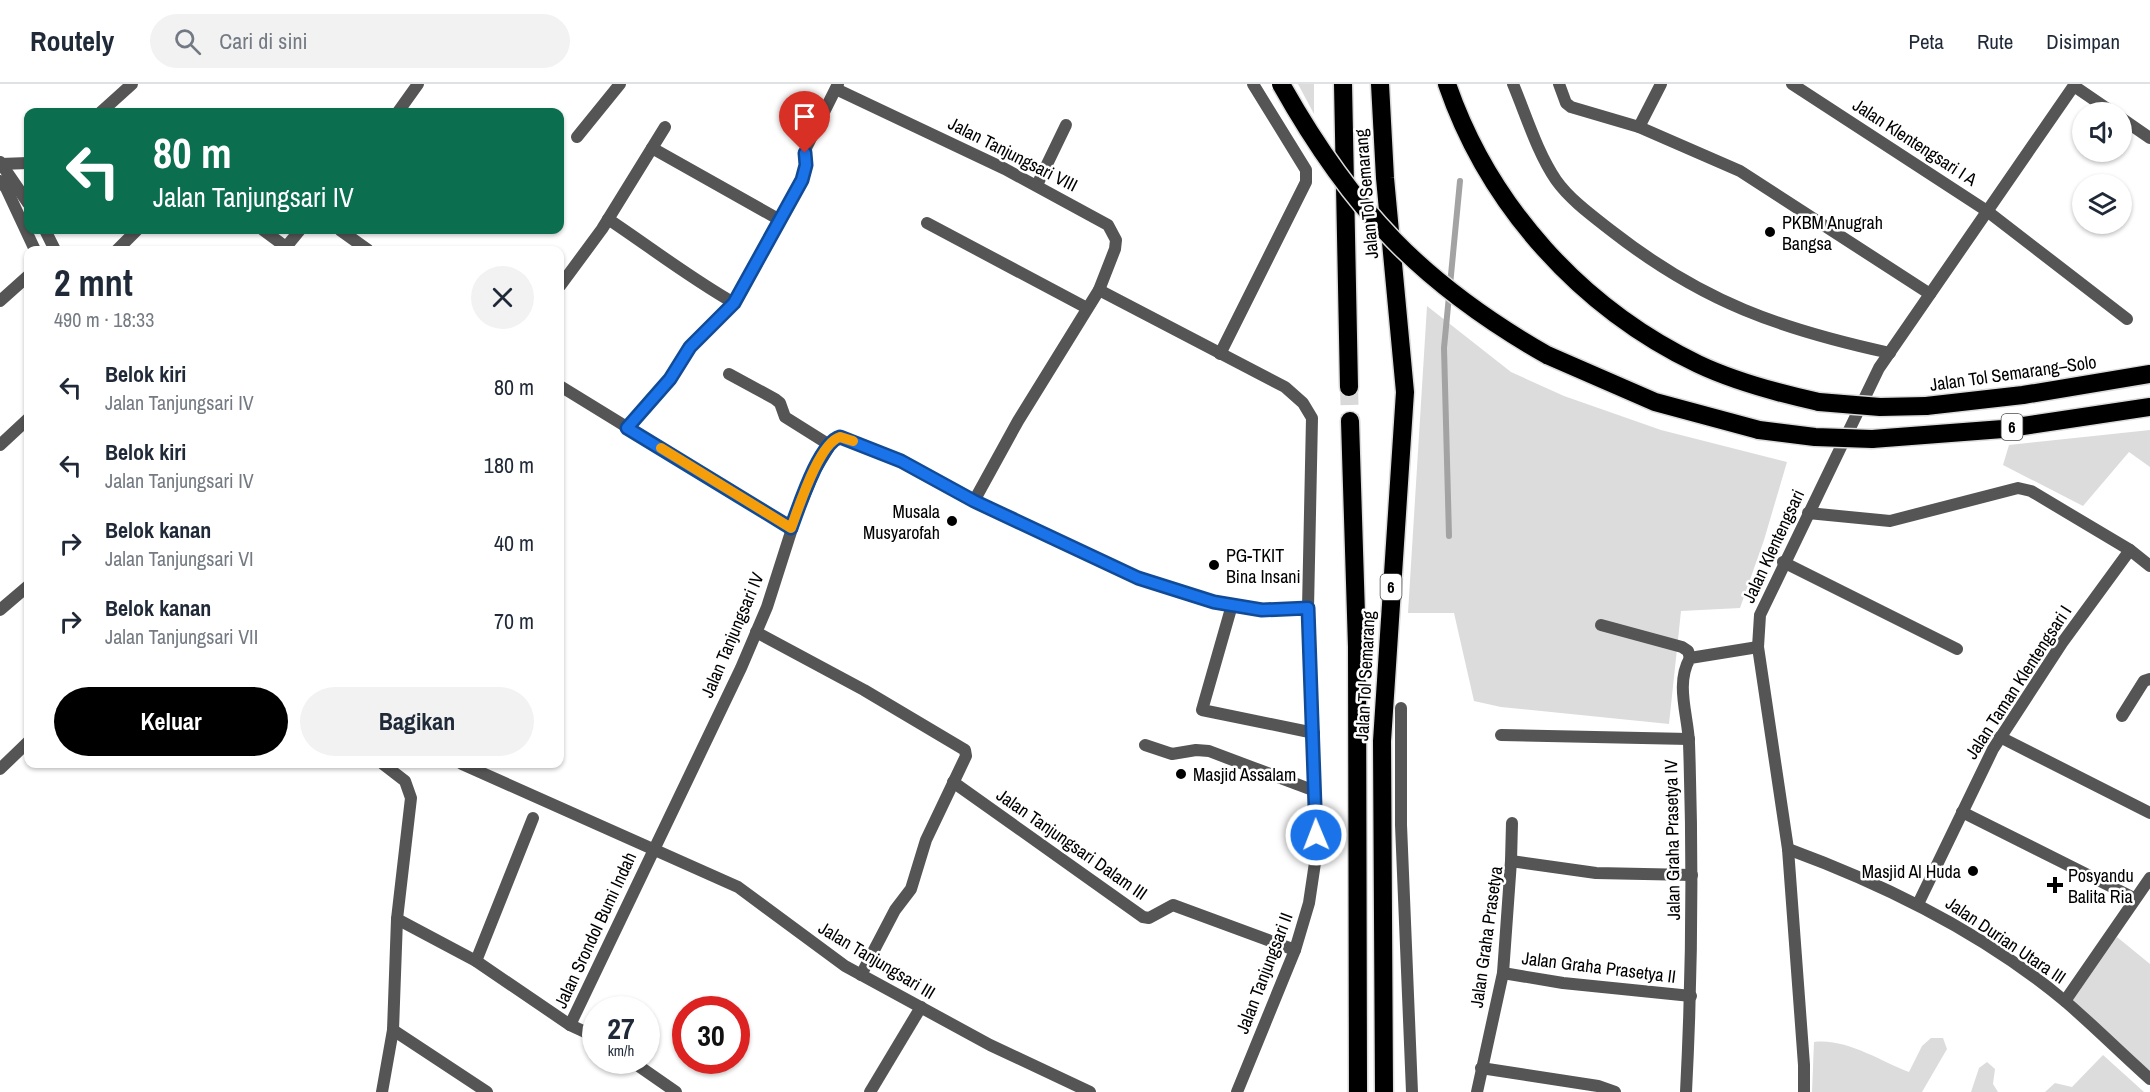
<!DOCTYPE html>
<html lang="id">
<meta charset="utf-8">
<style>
:root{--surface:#fff;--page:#f2f2f3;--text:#1f2937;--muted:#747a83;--line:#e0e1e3;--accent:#000}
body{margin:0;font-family:"Archivo Narrow",sans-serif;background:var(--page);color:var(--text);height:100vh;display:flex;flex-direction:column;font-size:22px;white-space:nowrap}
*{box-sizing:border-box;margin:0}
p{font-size:20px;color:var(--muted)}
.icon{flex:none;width:33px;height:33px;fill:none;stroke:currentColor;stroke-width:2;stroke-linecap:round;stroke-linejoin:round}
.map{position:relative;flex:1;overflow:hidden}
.side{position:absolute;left:24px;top:162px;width:540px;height:522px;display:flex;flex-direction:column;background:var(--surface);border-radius:12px;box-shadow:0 2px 4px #0004}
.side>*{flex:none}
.guide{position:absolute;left:24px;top:24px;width:540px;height:126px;border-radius:12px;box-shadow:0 2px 4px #0004;background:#0b6e4f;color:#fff;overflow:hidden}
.controls{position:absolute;left:2072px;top:18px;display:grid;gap:12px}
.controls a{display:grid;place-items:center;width:60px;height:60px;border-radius:50%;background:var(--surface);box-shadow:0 2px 4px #0004;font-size:30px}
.speed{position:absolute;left:582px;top:912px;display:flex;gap:12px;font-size:30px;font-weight:700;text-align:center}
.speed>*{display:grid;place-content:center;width:78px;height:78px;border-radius:50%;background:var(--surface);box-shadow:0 2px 4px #0004;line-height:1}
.speed small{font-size:15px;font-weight:400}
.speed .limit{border:9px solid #d22;background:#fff;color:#111}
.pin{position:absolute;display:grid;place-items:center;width:51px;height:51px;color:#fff;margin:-62px -26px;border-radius:50% 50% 50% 0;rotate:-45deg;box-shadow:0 0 6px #0007}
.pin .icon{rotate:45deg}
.me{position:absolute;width:66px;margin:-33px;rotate:359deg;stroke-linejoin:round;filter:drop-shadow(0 0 4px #0008)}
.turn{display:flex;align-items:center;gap:21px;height:126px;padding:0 30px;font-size:27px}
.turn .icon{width:78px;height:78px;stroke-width:2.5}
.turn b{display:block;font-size:42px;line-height:51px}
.round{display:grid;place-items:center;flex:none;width:63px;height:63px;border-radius:32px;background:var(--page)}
.summary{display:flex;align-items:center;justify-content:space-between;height:102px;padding:0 30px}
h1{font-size:36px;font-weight:700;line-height:45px}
.primary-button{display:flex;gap:12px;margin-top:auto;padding:12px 30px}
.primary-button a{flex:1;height:69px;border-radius:36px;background:var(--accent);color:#fff;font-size:24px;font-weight:700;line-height:69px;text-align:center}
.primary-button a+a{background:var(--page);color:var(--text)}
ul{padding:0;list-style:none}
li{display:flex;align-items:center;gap:18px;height:78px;padding:0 30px}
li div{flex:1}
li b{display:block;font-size:22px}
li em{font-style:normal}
header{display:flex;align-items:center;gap:36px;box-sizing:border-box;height:84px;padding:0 30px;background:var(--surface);border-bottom:2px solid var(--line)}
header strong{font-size:28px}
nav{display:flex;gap:33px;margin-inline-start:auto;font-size:21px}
.search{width:420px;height:54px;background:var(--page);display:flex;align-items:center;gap:15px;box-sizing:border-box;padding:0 21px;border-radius:33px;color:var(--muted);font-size:22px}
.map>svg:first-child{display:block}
</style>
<header>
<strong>Routely</strong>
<div class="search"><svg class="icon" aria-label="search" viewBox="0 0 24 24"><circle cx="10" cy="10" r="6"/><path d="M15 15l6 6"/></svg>Cari di sini</div>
<nav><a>Peta</a><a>Rute</a><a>Disimpan</a></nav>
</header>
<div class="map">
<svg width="2150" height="1008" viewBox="0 0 2150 1008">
<rect width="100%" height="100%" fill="#fff"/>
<g fill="#dcdcdc">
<polygon points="1298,0 1314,0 1314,30"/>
<polygon points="1427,222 1511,288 1564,312 1661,346 1787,378 1764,456 1740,524 1681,527 1669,640 1501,623 1474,617 1454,529 1408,529"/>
<polygon points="2150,346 2150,383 2129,368 2083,422 2003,381 2009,361"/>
<polygon points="2117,853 2150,880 2150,991 2065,910"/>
<path d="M1931,954H1943L1947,965L1922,1008H1812L1814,958C1846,954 1880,977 1909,988L1922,962Z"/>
<polygon points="2103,971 2144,1008 2045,1008 2055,999 2072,1003"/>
<polygon points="1987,978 1995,985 1993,1000 1998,1008 1971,1008 1979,984"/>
</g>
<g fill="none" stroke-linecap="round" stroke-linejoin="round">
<polyline stroke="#a3a3a3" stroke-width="6" points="1449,452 1444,264 1460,97"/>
<polyline stroke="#d9d9d9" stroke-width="18" stroke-dasharray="18 9" stroke-linecap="butt" points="1349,303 1350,337"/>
<g stroke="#dbdbdb" stroke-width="21">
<g id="motorway">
<polyline points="1343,0 1349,303"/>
<polyline points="1380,0 1385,94 1405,308 1382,657 1384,1008"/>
<path d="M1447,0C1489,122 1581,224 1698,280C1736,298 1778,309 1819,318"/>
<polyline points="1547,271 1655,318 1759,346"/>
<polyline points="1926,322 2023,311 2150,290"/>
<polyline points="1350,337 1357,563 1358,1008"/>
<polyline points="1872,355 2003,345 2150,323"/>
</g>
</g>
<g stroke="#555" stroke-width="12">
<path d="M1513,0C1526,31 1537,68 1556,96C1570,116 1594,133 1613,148C1703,218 1780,245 1890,269"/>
<polyline points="1559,0 1566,19 1571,23 1639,43 1740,87 1930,210"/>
<polyline points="1792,0 1987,127 2127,235"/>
<polyline points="2074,2 2112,28"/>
<polyline points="836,5 1005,85 1108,141 1116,156 1115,165 1099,206 1018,337 974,417"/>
<polyline points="101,28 132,0"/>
<polyline points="398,28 418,0"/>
<polyline points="2121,34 2150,54"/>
<polyline points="1639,43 1661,0"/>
<polyline points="577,53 620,0"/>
<polyline points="652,64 780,136"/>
<polyline points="0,78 28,119"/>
<polyline points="1,80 28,79"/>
<polyline points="0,97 6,104 35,166"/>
<polyline points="1037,101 1066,41"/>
<path d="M608,135C650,163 690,194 734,219"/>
<polyline points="927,139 1087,224"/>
<polyline points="45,146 55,166"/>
<polyline points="263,146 286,163 287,166"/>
<polyline points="340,146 368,166"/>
<polyline points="286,163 300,146"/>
<polyline points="117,166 137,146"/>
<polyline points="560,202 602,145 665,43"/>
<polyline points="1099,206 1285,303 1303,319 1312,334 1308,524 1316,772 1309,819 1295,866 1237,1008"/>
<polyline points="0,217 28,192"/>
<polyline points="1220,270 1306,98 1306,86 1253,0"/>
<polyline points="729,290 775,315 780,319 785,333 828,360"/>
<polyline points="560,302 791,444"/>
<polyline points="627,344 670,295 690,263 734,219 802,96 806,81 806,64 838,0"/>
<polyline points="0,361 28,335"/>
<polyline points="1808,429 1890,437 2018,404 2031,407 2130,466 2150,482"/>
<polyline points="1783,478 1957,565"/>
<polyline points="1232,521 1202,626 1314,649"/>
<polyline points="0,526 28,502"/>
<polyline points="1601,541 1682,563 1688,567 1690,574"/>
<polyline points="756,548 864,606 965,666 966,672 926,756 911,805 895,826 861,891"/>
<polyline points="1401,624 1401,741 1412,1008"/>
<polyline points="2122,632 2144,597 2150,595"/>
<polyline points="1501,651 1689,655"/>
<polyline points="2000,653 2150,729"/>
<polyline points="1145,661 1172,670 1196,666 1209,667 1315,707"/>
<polyline points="383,680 405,697 411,714 397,835 476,877 570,941 596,953"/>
<polyline points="462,680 738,803 845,882 990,961 1090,1008"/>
<polyline points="0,685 28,658"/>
<polyline points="953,698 1143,833 1149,834 1173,821 1295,866"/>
<polyline points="1962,728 2134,814"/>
<path d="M1788,765C1886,801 1985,850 2066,918C2095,943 2122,970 2150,995"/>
<polyline points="1511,777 1512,739"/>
<polyline points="1918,820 1993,665 2062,559 2130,466"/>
<polyline points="397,835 393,946 487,1008"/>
<polyline points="476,877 533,734"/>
<polyline points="1503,889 1563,899 1691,912"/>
<polyline points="2065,917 2150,794"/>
<polyline points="570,941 741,584 767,523 797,429 815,386 834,355 844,354 901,377 974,417 1138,494 1214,518 1262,526 1308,524"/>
<polyline points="630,976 676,1008"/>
<polyline points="1481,984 1598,1002 1615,1008"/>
<polyline points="382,1008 393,946"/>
<polyline points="870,1008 921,923"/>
<polyline points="1477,1008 1503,889 1511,777 1596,789 1692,791"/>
<path d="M1686,1008C1692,892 1693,775 1689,659C1688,631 1675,600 1690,574L1758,563"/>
<polyline points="1804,1008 1804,981 1788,765 1758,563 1760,531 1879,284 2075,0"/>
</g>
<use href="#motorway" stroke="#000" stroke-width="18"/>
<g stroke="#dbdbdb" stroke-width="21" stroke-linecap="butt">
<g id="motorway-bridge">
<path d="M1281,0C1351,125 1422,200 1547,271"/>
<polyline points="1819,318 1880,323 1926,322"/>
<polyline points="1759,346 1815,353 1872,355"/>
</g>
</g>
<use href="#motorway-bridge" stroke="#000" stroke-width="18"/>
</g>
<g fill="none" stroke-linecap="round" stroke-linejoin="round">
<g stroke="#114b97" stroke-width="15">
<path id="route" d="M805,69L806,81L802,96L734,219L690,263L670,295L627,344L791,444C799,423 819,359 840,353L901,377L974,417L1138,494L1214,518L1262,526L1308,524L1316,751"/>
</g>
<use href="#route" stroke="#1a73e8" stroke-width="10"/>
<path stroke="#f59e0b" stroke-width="10" d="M661,364L791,444C799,423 819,359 840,353L853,357"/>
</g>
<g fill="#000" stroke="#fff" stroke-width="2">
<circle cx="1770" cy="148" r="6"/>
<circle cx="952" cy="437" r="6"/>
<circle cx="1214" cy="481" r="6"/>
<circle cx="1181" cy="690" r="6"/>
<circle cx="1973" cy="787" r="6"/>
<path d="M2052 792h6v6h6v6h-6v6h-6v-6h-6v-6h6z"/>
</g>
<g text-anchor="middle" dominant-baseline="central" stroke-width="5" stroke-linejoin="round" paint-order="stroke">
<g fill="#fff" stroke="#4c4c4c" stroke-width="1.5">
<rect x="2001.5" y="330" width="21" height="26" rx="4.5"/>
<rect x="1380.5" y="490" width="21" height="26" rx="4.5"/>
</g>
<g font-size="16" font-weight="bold" fill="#000">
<text x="2012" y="343">6</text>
<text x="1391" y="503">6</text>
</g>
<g font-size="18" fill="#000" stroke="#fff">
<text transform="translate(1915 58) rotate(33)">Jalan Klentengsari I A</text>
<text transform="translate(1013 70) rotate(27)">Jalan Tanjungsari VIII</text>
<text transform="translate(1366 110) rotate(-95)">Jalan Tol Semarang</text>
<text transform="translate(2013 289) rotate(-8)">Jalan Tol Semarang–Solo</text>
<text transform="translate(1773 462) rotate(-65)">Jalan Klentengsari</text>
<text transform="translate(732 551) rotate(-67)">Jalan Tanjungsari IV</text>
<text transform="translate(1365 592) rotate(-87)">Jalan Tol Semarang</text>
<text transform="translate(2018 598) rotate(-57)">Jalan Taman Klentengsari I</text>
<text transform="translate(1672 756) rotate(-91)">Jalan Graha Prasetya IV</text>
<text transform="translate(1072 760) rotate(35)">Jalan Tanjungsari Dalam III</text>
<text transform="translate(595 846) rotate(-65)">Jalan Srondol Bumi Indah</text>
<text transform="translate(1486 853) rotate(-82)">Jalan Graha Prasetya</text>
<text transform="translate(2006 856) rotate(34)">Jalan Durian Utara III</text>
<text transform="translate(877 876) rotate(31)">Jalan Tanjungsari III</text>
<text transform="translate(1599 883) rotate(7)">Jalan Graha Prasetya II</text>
<text transform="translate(1264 889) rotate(-69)">Jalan Tanjungsari II</text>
</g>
<g font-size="18" fill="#000" stroke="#fff" text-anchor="start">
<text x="1782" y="138">PKBM Anugrah<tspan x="1782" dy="21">Bangsa</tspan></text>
<text x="940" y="427" text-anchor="end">Musala<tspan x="940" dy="21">Musyarofah</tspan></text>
<text x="1226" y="471">PG-TKIT<tspan x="1226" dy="21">Bina Insani</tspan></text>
<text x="1193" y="690">Masjid Assalam</text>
<text x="1961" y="787" text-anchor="end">Masjid Al Huda</text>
<text x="2068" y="791">Posyandu<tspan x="2068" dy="21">Balita Ria</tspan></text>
</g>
</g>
</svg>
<div class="controls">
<a><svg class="icon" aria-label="sound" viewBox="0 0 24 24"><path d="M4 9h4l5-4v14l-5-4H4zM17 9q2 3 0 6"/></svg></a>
<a><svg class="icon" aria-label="layers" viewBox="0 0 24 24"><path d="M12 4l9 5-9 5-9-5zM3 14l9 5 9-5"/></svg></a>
</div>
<div class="speed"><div>27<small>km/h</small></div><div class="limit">30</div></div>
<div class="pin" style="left:805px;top:69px;background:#d93025"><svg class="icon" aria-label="arrive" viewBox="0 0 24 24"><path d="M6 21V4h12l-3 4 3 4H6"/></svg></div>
<svg class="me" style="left:1316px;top:751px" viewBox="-20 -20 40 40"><circle r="17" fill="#1a73e8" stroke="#fff" stroke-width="3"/><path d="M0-11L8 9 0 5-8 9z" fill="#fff"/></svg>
<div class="guide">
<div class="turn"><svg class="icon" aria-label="left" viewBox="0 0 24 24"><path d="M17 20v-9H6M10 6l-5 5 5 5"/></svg><div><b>80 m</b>Jalan Tanjungsari IV</div></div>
</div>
<section class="side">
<div class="summary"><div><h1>2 mnt</h1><p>490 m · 18:33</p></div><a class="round"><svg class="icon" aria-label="close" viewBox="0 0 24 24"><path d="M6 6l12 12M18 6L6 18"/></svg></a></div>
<ul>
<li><svg class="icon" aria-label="left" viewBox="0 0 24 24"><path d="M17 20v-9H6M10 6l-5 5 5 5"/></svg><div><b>Belok kiri</b><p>Jalan Tanjungsari IV</p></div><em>80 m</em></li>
<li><svg class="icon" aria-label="left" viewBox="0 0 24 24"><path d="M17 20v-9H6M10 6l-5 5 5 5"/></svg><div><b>Belok kiri</b><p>Jalan Tanjungsari IV</p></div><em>180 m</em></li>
<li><svg class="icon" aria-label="right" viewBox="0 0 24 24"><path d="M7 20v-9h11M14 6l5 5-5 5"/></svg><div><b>Belok kanan</b><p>Jalan Tanjungsari VI</p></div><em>40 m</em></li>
<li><svg class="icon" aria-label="right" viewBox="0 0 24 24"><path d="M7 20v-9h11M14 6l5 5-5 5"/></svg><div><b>Belok kanan</b><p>Jalan Tanjungsari VII</p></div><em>70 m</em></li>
</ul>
<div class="primary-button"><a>Keluar</a><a>Bagikan</a></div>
</section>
</div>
